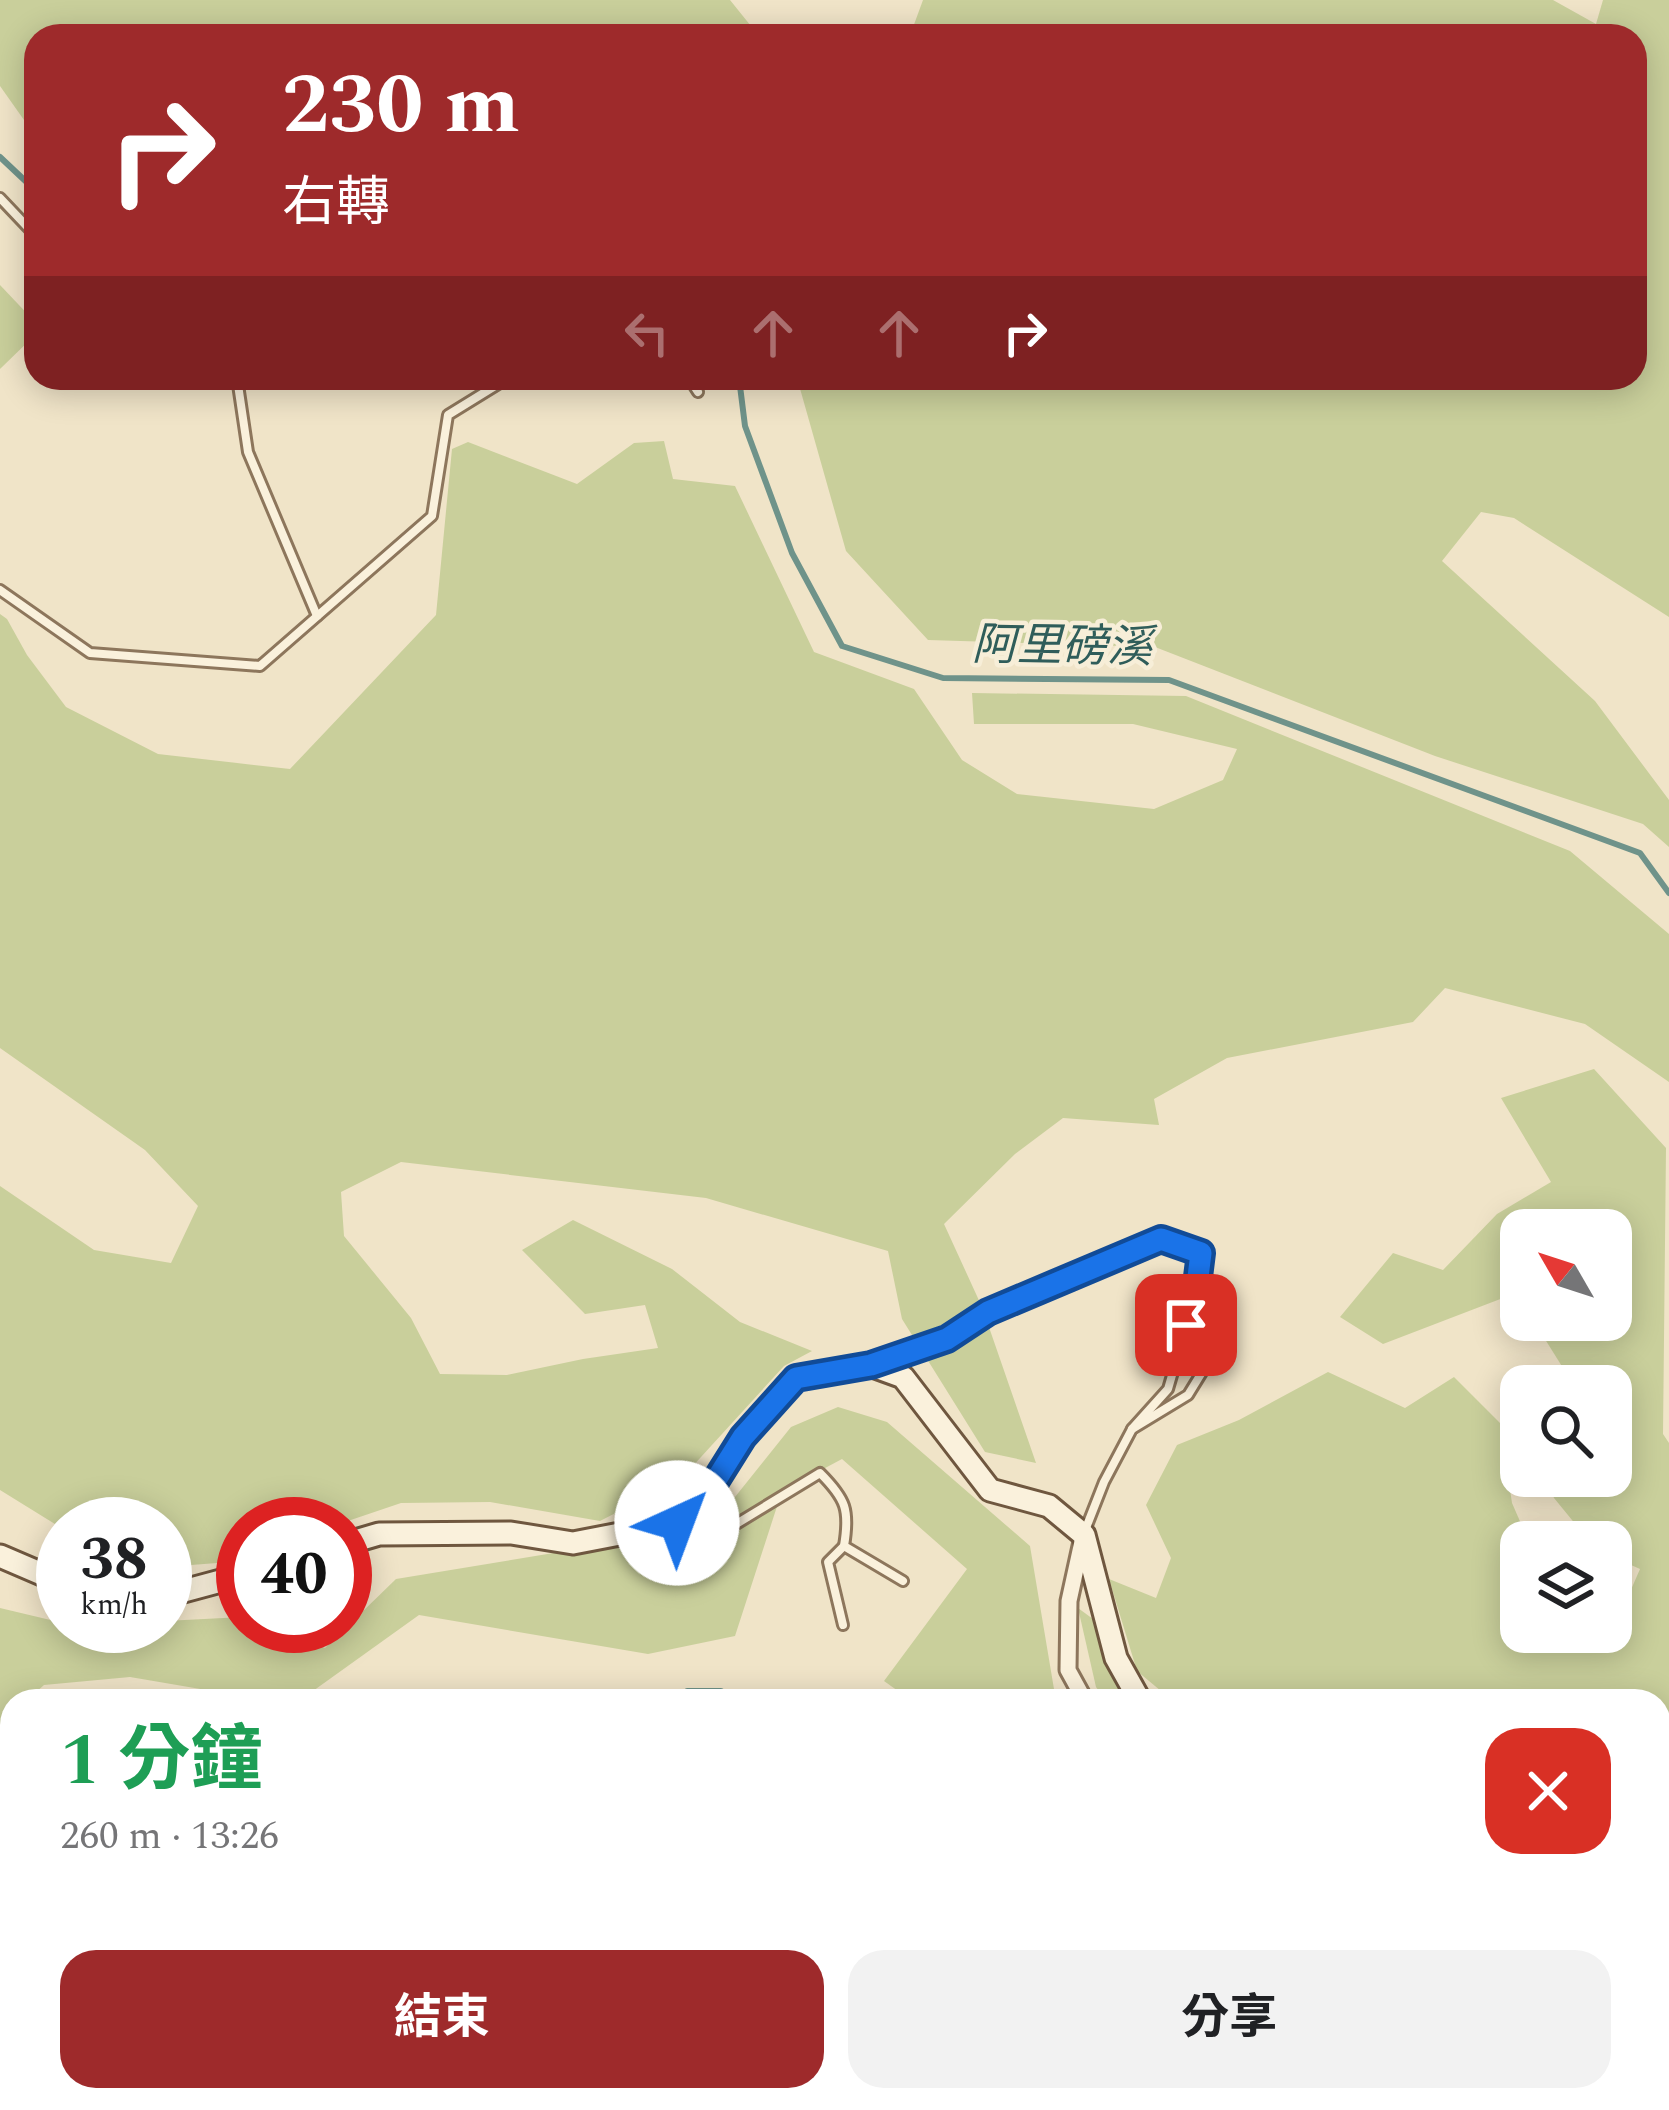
<!DOCTYPE html>
<html lang="zh-TW">
<meta charset="utf-8">
<style>
:root{--surface:#fff;--page:#f2f2f2;--text:#202124;--muted:#757577;--accent:#9e2a2b}
body{margin:0;font-family:Spectral,"Noto Sans TC",serif;background:var(--page);color:var(--text);height:100vh;display:flex;flex-direction:column;font-size:45px;white-space:nowrap}
*{box-sizing:border-box;margin:0}
p{font-size:39px;color:var(--muted)}
.icon{flex:none;width:66px;height:66px;fill:none;stroke:currentColor;stroke-width:2;stroke-linecap:round;stroke-linejoin:round}
.map{position:relative;flex:1;overflow:hidden}
.details{position:absolute;left:0px;top:1689px;width:1671px;height:423px;display:flex;flex-direction:column;background:var(--surface);border-radius:36px 36px 0 0;box-shadow:0 6px 30px #0003}
.details>*{flex:none}
.guide{position:absolute;left:24px;top:24px;width:1623px;height:366px;border-radius:36px;box-shadow:0 6px 30px #0003;background:#9e2a2b;color:#fff;overflow:hidden}
.needle{width:78px;rotate:309deg}
.buttons{position:absolute;left:1500px;top:1209px;display:grid;gap:24px}
.buttons a{display:grid;place-items:center;width:132px;height:132px;border-radius:24px;background:var(--surface);box-shadow:0 6px 30px #0003;font-size:60px}
.speed{position:absolute;left:36px;top:1497px;display:flex;gap:24px;font-size:60px;font-weight:700;text-align:center}
.speed>*{display:grid;place-content:center;width:156px;height:156px;border-radius:50%;background:var(--surface);box-shadow:0 6px 30px #0003;line-height:1}
.speed small{font-size:30px;font-weight:400}
.speed .limit{border:18px solid #d22;background:#fff;color:#111}
.pin{position:absolute;display:grid;place-items:center;width:102px;height:102px;color:#fff;margin:-51px;border-radius:24px;box-shadow:0 6px 18px #0006}
.me{position:absolute;width:132px;margin:-66px;rotate:43deg;stroke-linejoin:round;filter:drop-shadow(0 0 9px #0008)}
.turn{display:flex;align-items:center;gap:42px;height:252px;padding:0 60px;font-size:54px}
.turn .icon{width:156px;height:156px;stroke-width:2.5}
.turn b{display:block;font-size:84px;line-height:102px}
.lanes{display:flex;align-items:center;height:114px;padding:0 60px;background:#0003;justify-content:center;gap:60px;direction:ltr}
.lanes .off{opacity:.35}
.round{display:grid;place-items:center;flex:none;width:126px;height:126px;border-radius:36px;background:var(--page)}
.overview{display:flex;align-items:center;justify-content:space-between;height:204px;padding:0 60px}
h1{font-size:72px;font-weight:700;line-height:90px;color:#1e9e55}
.primary-button{display:flex;gap:24px;margin-top:auto;padding:24px 60px}
.primary-button a{flex:1;height:138px;border-radius:36px;background:var(--accent);color:#fff;font-size:48px;font-weight:700;line-height:138px;text-align:center}
.primary-button a+a{background:var(--page);color:var(--text)}
.map>svg:first-child{display:block}
</style>
<div class="map">
<svg width="1669" height="2110" viewBox="0 0 1669 2110">
<rect width="100%" height="100%" fill="#f0e4c8"/>
<g fill="#c9cf9b">
<polygon points="0,0 730,0 759,36 36,36 36,137 0,86"/>
<polygon points="923,0 1553,0 1596,24 1603,0 1669,0 1669,617 1514,518 1481,512 1442,561 1595,701 1669,800 1669,847 1643,824 1435,756 1155,647 928,640 846,551 797,378 1635,378 1635,36 902,36 912,30"/>
<polygon points="0,285 36,323 36,334 0,369"/>
<polygon points="664,441 673,479 735,486 814,652 914,689 962,760 1017,794 1154,809 1223,780 1237,749 1133,724 974,724 972,693 1186,696 1570,851 1669,934 1669,1082 1585,1024 1445,988 1413,1022 1227,1058 1154,1099 1159,1125 1063,1118 1015,1154 944,1224 982,1307 1036,1463 985,1452 902,1319 888,1251 706,1198 401,1162 341,1192 344,1236 411,1318 440,1374 507,1375 583,1359 658,1348 645,1305 585,1314 522,1250 573,1220 672,1269 740,1322 812,1351 784,1366 680,1480 600,1521 490,1502 401,1503 339,1524 243,1524 243,1557 230,1562 165,1567 165,1524 63,1524 63,1529 0,1490 0,1186 94,1250 171,1263 198,1206 145,1150 0,1048 0,614 7,619 27,655 66,707 158,754 290,769 436,615 452,449 468,442 577,484 634,443"/>
<polygon points="1594,1069 1666,1148 1663,1434 1669,1443 1669,1979 1659,1967 1659,1701 1173,1701 1137,1671 1109,1579 1156,1598 1171,1558 1146,1505 1177,1445 1239,1420 1328,1372 1405,1408 1454,1377 1500,1423 1512,1503 1529,1542 1521,1542 1521,1632 1611,1632 1611,1615 1620,1615 1640,1569 1611,1556 1611,1542 1590,1542 1554,1498 1544,1476 1611,1476 1611,1386 1558,1386 1563,1368 1533,1320 1611,1320 1611,1230 1521,1230 1521,1300 1516,1293 1383,1344 1340,1317 1393,1253 1443,1270 1497,1214 1551,1182 1501,1098"/>
<polygon points="838,1407 887,1422 1030,1546 1056,1701 912,1701 884,1681 967,1569 842,1459 782,1491 735,1636 648,1654 419,1615 299,1701 271,1701 130,1677 44,1685 26,1701 12,1701 12,1714 0,1725 0,1608 63,1623 63,1626 165,1626 165,1621 243,1617 243,1626 269,1626 325,1648 396,1579 711,1527 791,1427"/>
<polygon points="1078,1608 1097,1622 1128,1701 1106,1701 1096,1687"/>
<polygon points="12,1937 12,2100 802,2100 804,2110 0,2110 0,1938"/>
<polygon points="1659,2077 1669,2088 1669,2110 879,2110 879,2100 1659,2100"/>
</g>
<g fill="none" stroke-linecap="round" stroke-linejoin="round">
<g stroke="#6f938a" stroke-width="6">
<polyline points="0,157 36,191"/>
<polyline points="739,378 745,426 792,553 842,646 943,678 1169,680 1640,853 1669,893"/>
<polyline points="682,1701 687,1691 721,1691 735,1701"/>
<polyline points="0,1880 12,1880"/>
<polyline points="1573,2100 1578,2110"/>
</g>
<g stroke="#8d765c" stroke-width="14">
<g id="lane">
<polyline points="0,198 36,236"/>
<polyline points="237,378 248,452 317,616"/>
<polyline points="689,378 698,392"/>
<polyline points="0,590 90,653 260,666 432,516 448,415 508,378"/>
<polyline points="880,1362 947,1339 988,1311 1161,1239 1201,1253 1196,1293 1168,1389 1132,1429"/>
<path d="M678,1524L705,1543L820,1473C846,1499 850,1510 844,1546L903,1581"/>
<polyline points="1084,1533 1104,1482 1132,1429 1188,1395 1220,1343"/>
<polyline points="843,1625 828,1562 844,1546"/>
</g>
</g>
<g stroke="#8d765c" stroke-width="21">
<g id="street">
<polyline points="1083,1537 1069,1601 1068,1670 1085,1701"/>
<polyline points="844,2100 845,2110"/>
</g>
</g>
<g stroke="#6f573f" stroke-width="27">
<g id="secondary">
<polyline points="345,1544 379,1534 511,1533 573,1543 677,1523 701,1504 743,1437 797,1378 870,1365 903,1377 990,1490 1049,1506 1084,1535 1116,1658 1140,1701"/>
<polyline points="0,1556 63,1583"/>
<polyline points="165,1596 243,1575"/>
<polyline points="1659,2018 1669,2030"/>
</g>
</g>
<use href="#lane" stroke="#faf1dc" stroke-width="8"/>
<use href="#street" stroke="#faf1dc" stroke-width="15"/>
<use href="#secondary" stroke="#faf1dc" stroke-width="21"/>
</g>
<g fill="none" stroke-linecap="round" stroke-linejoin="round">
<g stroke="#114b97" stroke-width="30">
<polyline id="route" points="677,1523 701,1504 743,1437 796,1378 871,1365 947,1339 988,1312 1161,1239 1201,1253 1196,1293 1186,1325"/>
</g>
<use href="#route" stroke="#1a73e8" stroke-width="21"/>
</g>
<g text-anchor="middle" dominant-baseline="central" stroke-width="9" stroke-linejoin="round" paint-order="stroke">
<g font-size="45" font-style="italic" fill="#2f5d5a" stroke="#f7eed8">
<text transform="translate(1062 647) rotate(1)">阿里磅溪</text>
</g>
</g>
</svg>
<div class="buttons">
<a><svg class="needle" viewBox="-14 -14 28 28"><path d="M0-13l5 13h-10z" fill="#e53935"/><path d="M0 13l5-13h-10z" fill="#757577"/></svg></a>
<a><svg class="icon" aria-label="search" viewBox="0 0 24 24"><circle cx="10" cy="10" r="6"/><path d="M15 15l6 6"/></svg></a>
<a><svg class="icon" aria-label="layers" viewBox="0 0 24 24"><path d="M12 4l9 5-9 5-9-5zM3 14l9 5 9-5"/></svg></a>
</div>
<div class="speed"><div>38<small>km/h</small></div><div class="limit">40</div></div>
<div class="pin" style="left:1186px;top:1325px;background:#d93025"><svg class="icon" aria-label="arrive" viewBox="0 0 24 24"><path d="M6 21V4h12l-3 4 3 4H6"/></svg></div>
<svg class="me" style="left:677px;top:1523px" viewBox="-20 -20 40 40"><circle r="19" fill="#fff"/><path d="M0-13L10 11 0 6-10 11z" fill="#1a73e8"/></svg>
<div class="guide">
<div class="turn"><svg class="icon" aria-label="right" viewBox="0 0 24 24"><path d="M7 20v-9h11M14 6l5 5-5 5"/></svg><div><b>230 m</b>右轉</div></div>
<div class="lanes"><svg class="icon off" aria-label="left" viewBox="0 0 24 24"><path d="M17 20v-9H6M10 6l-5 5 5 5"/></svg><svg class="icon off" aria-label="ahead" viewBox="0 0 24 24"><path d="M12 20V5M6 11l6-6 6 6"/></svg><svg class="icon off" aria-label="ahead" viewBox="0 0 24 24"><path d="M12 20V5M6 11l6-6 6 6"/></svg><svg class="icon" aria-label="right" viewBox="0 0 24 24"><path d="M7 20v-9h11M14 6l5 5-5 5"/></svg></div>
</div>
<section class="details">
<div class="overview"><div><h1>1 分鐘</h1><p>260 m · 13:26</p></div><a class="round" style="background:#d93025;color:#fff"><svg class="icon" aria-label="close" viewBox="0 0 24 24"><path d="M6 6l12 12M18 6L6 18"/></svg></a></div>
<div class="primary-button"><a>結束</a><a>分享</a></div>
</section>
</div>
